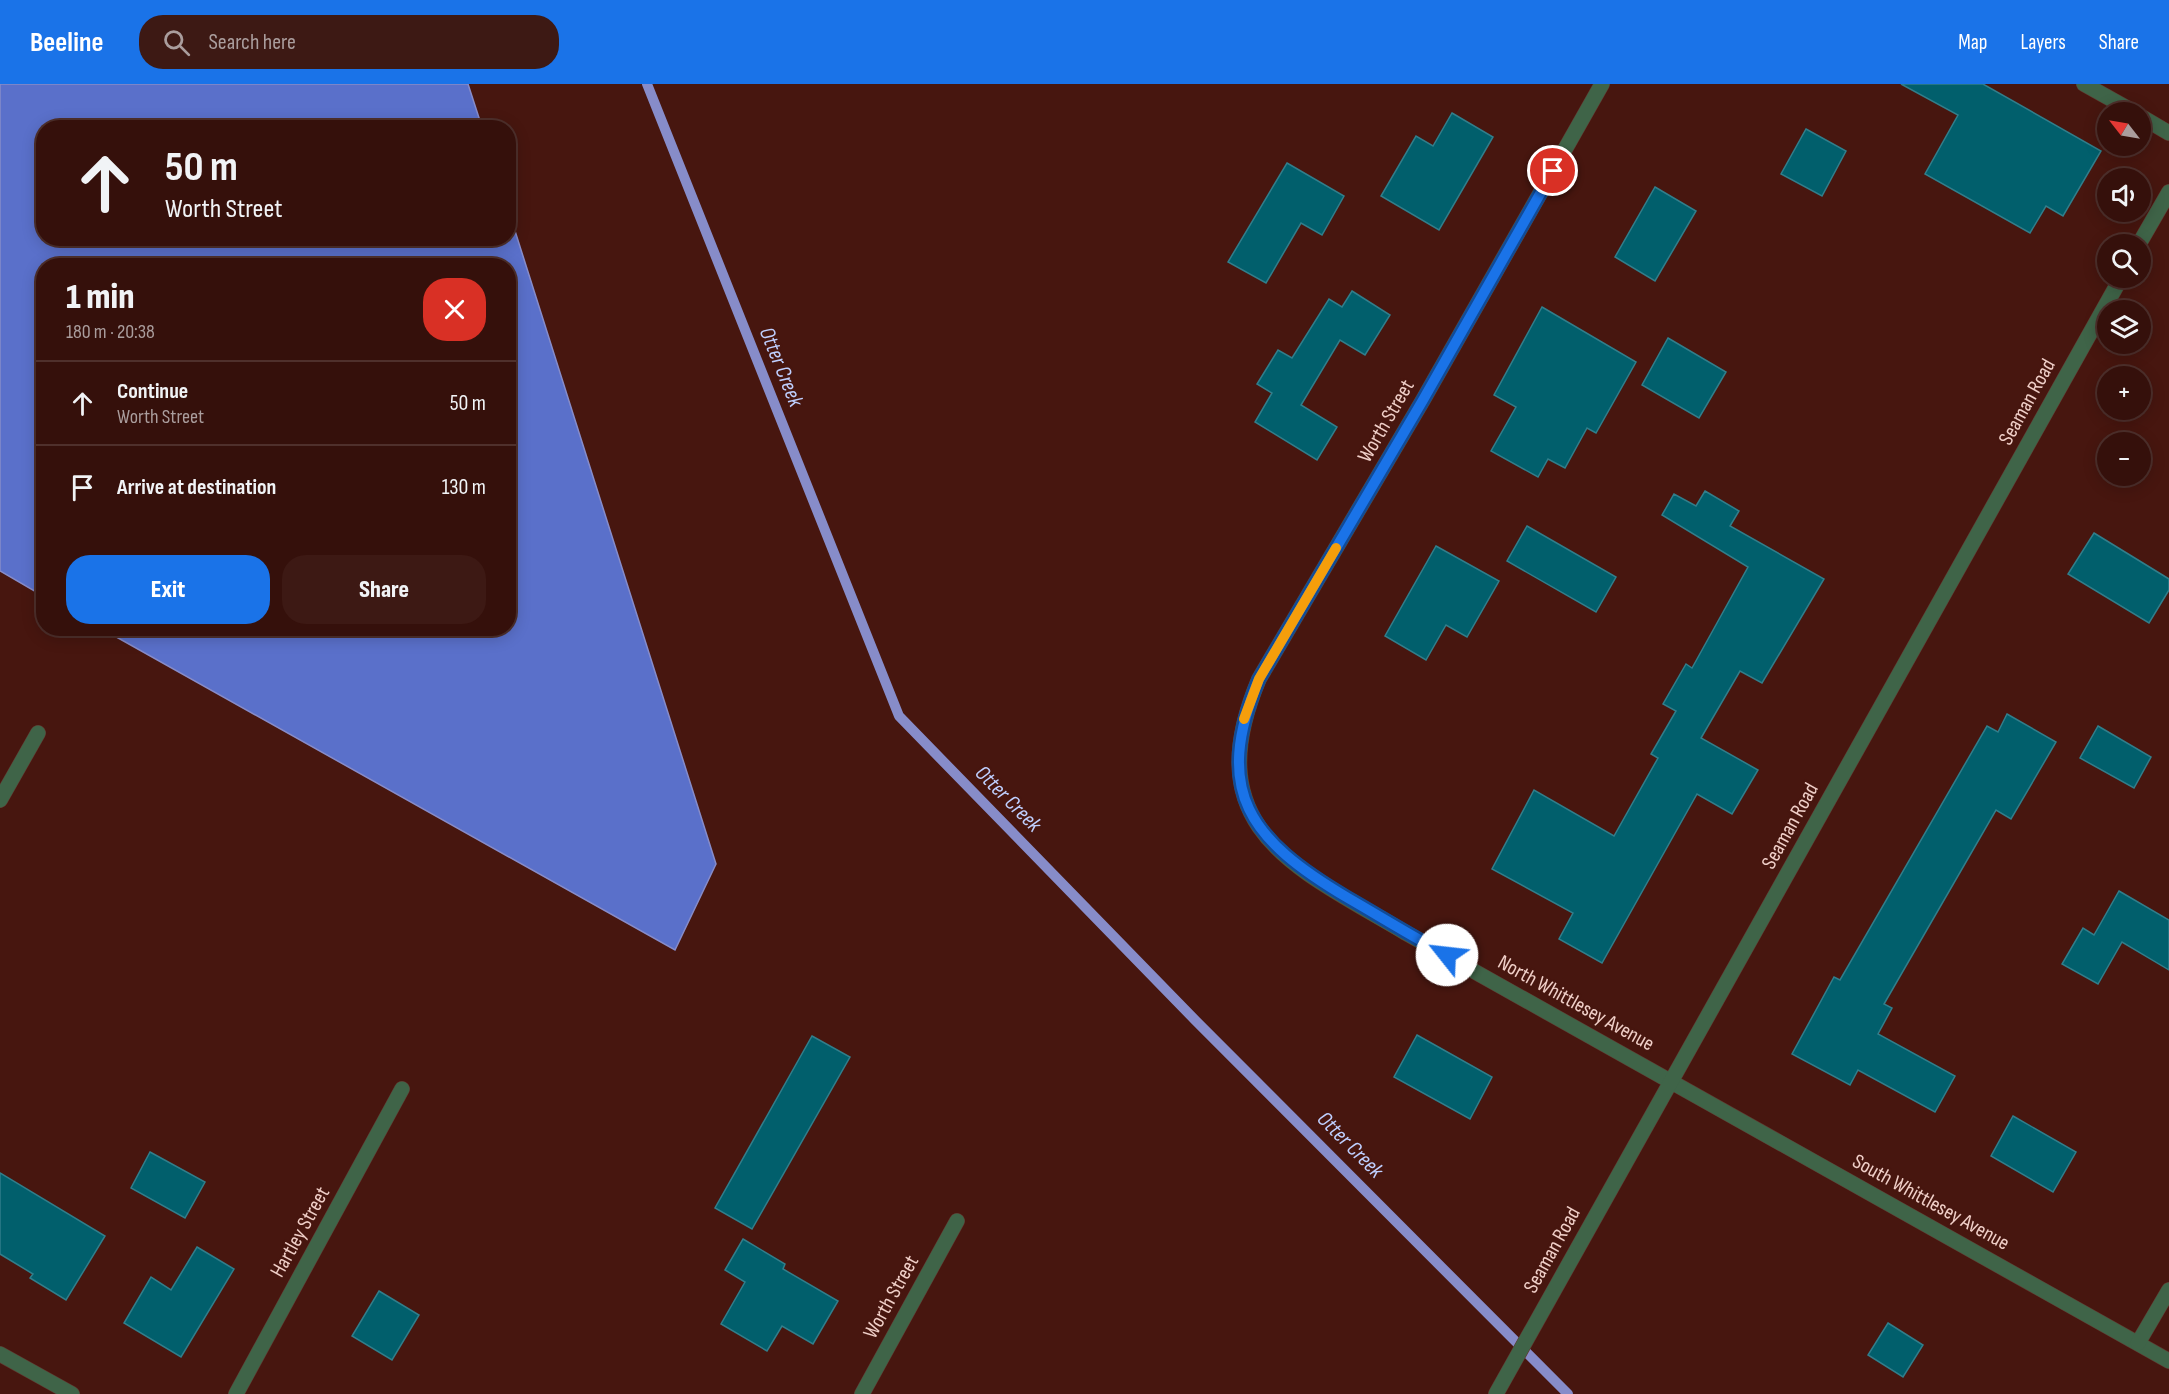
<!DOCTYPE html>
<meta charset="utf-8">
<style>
:root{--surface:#35100b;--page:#3d1914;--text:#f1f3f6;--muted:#aa9d9d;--line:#4f302c;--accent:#1a73e8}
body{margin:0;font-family:"Sofia Sans Condensed",sans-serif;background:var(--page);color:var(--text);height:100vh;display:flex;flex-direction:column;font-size:22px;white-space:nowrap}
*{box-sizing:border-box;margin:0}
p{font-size:20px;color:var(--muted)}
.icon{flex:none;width:33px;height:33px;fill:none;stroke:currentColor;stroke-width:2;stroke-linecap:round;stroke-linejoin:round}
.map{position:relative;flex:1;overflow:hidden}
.side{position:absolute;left:36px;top:174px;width:480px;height:378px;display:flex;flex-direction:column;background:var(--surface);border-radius:24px;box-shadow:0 3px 15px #0003,0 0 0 2px var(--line)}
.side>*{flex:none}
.hud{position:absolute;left:36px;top:36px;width:480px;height:126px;border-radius:24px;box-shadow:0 3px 15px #0003,0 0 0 2px var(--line);background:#35100b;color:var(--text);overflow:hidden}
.needle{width:39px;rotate:301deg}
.fabs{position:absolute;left:2097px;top:18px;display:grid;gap:12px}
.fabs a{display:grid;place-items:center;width:54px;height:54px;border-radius:50%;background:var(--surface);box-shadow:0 3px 15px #0003,0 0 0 2px var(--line);font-size:30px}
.pin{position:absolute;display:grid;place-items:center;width:51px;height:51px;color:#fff;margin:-26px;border:3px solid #fff;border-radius:50%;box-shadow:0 2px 6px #0007}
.me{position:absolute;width:66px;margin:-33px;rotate:299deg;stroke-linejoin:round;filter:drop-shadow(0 0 4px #0008)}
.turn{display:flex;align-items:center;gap:21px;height:126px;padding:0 30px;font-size:27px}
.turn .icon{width:78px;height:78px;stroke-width:2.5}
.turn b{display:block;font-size:42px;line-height:51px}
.round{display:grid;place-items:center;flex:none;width:63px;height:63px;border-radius:24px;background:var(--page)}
.headline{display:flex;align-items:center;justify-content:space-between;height:102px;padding:0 30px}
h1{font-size:36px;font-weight:800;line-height:45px}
.button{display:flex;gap:12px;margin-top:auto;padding:12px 30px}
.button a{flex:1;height:69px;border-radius:24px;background:var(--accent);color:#fff;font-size:24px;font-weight:800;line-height:69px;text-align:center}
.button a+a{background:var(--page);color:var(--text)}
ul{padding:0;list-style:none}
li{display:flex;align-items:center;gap:18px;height:84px;padding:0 30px;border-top:2px solid var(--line)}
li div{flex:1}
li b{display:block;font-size:22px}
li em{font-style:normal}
header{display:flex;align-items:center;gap:36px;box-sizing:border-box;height:84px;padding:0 30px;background:var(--accent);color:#fff}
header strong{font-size:28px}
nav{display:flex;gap:33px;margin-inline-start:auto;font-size:21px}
.search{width:420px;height:54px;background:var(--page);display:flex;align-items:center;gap:15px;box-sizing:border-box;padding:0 21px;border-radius:24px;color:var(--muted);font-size:22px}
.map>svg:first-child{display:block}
</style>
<header>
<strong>Beeline</strong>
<div class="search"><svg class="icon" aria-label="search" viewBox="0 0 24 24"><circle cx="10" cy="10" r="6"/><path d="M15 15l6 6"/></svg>Search here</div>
<nav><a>Map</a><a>Layers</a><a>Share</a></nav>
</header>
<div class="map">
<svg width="2169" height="1310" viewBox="0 0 2169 1310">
<rect width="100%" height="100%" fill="#47160f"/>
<polygon fill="#5a70ca" stroke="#878cc9" stroke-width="1.5" points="0,0 468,0 482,43 44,44 44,154 508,154 509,128 716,780 675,866 102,545 508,544 508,182 44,182 43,512 0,487"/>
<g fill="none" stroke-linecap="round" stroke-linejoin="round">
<polyline stroke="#878cc9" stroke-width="10" points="647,0 899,632 1196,937 1568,1310"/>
</g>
<g fill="#015f6c" stroke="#317e8b" stroke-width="1.5">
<polygon points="1901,0 1983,0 2101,67 2063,132 2046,122 2030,149 1925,90 1958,31"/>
<polygon points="1452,29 1493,53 1439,146 1381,112 1416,52 1433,62"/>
<polygon points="1806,45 1846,67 1822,112 1781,90"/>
<polygon points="1287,79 1344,112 1322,151 1301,139 1266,199 1228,178"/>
<polygon points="1655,103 1696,127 1655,197 1615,173"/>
<polygon points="1352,207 1390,231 1365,271 1340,256 1301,321 1337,343 1317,376 1255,338 1272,309 1257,300 1278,266 1292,274 1329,215 1342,223"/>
<polygon points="1542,223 1636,278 1596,349 1587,344 1565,384 1548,375 1538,393 1491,367 1516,323 1494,311"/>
<polygon points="1668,254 1726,288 1699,334 1642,301"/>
<polygon points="1705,407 1739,427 1730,442 1824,495 1762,599 1740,587 1701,654 1758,686 1732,730 1697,710 1602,879 1559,855 1573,829 1492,785 1534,706 1614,752 1658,674 1651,670 1676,627 1663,620 1686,580 1692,584 1748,483 1662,431 1674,410 1696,422"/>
<polygon points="1527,442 1616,493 1596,528 1507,477"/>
<polygon points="2094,449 2169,495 2169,506 2149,539 2068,490"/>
<polygon points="1436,462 1499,497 1467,553 1446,541 1426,576 1385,552"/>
<polygon points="2007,630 2056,658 2011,735 1996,726 1884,920 1892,924 1878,950 1955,992 1935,1028 1858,986 1850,1001 1792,970 1834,893 1840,896 1987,642 1998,648"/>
<polygon points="2098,642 2151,673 2134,704 2080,674"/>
<polygon points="2119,807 2169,836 2169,886 2122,858 2098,900 2062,880 2083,844 2094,851"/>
<polygon points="1417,951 1492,993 1470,1035 1394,993"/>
<polygon points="812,952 850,973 752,1145 715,1124"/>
<polygon points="2013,1032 2076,1068 2053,1108 1991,1072"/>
<polygon points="150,1068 205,1098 185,1134 131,1104"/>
<polygon points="0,1089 105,1152 66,1216 30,1194 33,1190 0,1170"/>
<polygon points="743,1155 785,1180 783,1185 838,1217 813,1260 782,1242 767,1267 721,1240 745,1198 725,1186"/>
<polygon points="197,1163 234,1185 181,1273 124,1239 151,1193 171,1206"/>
<polygon points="379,1207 419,1231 392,1276 352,1252"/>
<polygon points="1888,1239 1923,1261 1903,1293 1868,1271"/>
</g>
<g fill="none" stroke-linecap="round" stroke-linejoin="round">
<g stroke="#62342d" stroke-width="16">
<g id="minor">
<path d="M1602,0L1423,316L1259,595C1196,745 1295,783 1406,849L2169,1277"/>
<polyline points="2084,0 2134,28"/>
<polyline points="2140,32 2169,49"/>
<polyline points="2139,160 2169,108"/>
<polyline points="0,716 38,649"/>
<polyline points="2138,1259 2169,1206"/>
<polyline points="0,1270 72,1310"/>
<polyline points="236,1310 402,1005"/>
<polyline points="862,1310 957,1137"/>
<polyline points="1496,1310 2121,194"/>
</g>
</g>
<use href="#minor" stroke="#3f6448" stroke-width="15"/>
</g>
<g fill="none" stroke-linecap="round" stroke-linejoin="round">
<g stroke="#114b97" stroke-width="15">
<path id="route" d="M1447,871C1413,853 1381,833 1348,814C1250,756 1212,708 1259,595L1423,316L1553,87"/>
</g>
<use href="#route" stroke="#1a73e8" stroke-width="10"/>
<polyline stroke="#f59e0b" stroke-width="10" points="1244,635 1259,595 1336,464"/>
</g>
<g text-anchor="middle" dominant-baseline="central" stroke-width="4.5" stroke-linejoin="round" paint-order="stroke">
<g font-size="21" fill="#f0cfc8" stroke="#47160f">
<text transform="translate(2027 318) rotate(-61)">Seaman Road</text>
<text transform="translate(1386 337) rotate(-60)">Worth Street</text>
<text transform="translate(1790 742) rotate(-61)">Seaman Road</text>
<text transform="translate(1576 919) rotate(29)">North Whittlesey Avenue</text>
<text transform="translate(1931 1118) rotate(29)">South Whittlesey Avenue</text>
<text transform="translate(300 1148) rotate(-61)">Hartley Street</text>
<text transform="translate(1552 1166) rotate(-61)">Seaman Road</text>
<text transform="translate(891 1213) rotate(-61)">Worth Street</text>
</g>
<g font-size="22" font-style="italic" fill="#bfcffe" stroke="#47160f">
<text transform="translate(781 283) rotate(68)">Otter Creek</text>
<text transform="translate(1008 715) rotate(45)">Otter Creek</text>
<text transform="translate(1350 1061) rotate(45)">Otter Creek</text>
</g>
</g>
</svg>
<div class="fabs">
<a><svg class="needle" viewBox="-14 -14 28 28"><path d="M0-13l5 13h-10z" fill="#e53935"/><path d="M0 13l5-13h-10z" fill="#aa9d9d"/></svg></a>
<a><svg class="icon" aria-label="sound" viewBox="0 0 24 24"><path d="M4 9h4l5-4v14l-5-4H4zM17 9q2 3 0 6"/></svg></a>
<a><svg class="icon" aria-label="search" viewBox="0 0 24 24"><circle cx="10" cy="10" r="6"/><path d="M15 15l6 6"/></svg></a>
<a><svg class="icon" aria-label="layers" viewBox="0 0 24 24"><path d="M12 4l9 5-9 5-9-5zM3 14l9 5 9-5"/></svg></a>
<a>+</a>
<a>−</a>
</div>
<div class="pin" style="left:1553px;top:87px;background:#d93025"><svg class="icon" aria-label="arrive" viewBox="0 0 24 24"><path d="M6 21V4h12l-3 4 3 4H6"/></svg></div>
<svg class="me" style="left:1447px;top:871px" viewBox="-20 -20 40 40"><circle r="19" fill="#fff"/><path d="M0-13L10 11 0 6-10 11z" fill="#1a73e8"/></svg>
<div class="hud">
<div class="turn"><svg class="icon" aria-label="ahead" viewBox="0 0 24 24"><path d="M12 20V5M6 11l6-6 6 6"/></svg><div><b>50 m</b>Worth Street</div></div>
</div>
<section class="side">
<div class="headline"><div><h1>1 min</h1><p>180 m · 20:38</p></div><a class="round" style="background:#d93025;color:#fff"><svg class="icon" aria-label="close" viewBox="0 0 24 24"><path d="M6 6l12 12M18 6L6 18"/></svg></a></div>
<ul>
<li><svg class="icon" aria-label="ahead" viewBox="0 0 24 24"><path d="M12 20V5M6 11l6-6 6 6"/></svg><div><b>Continue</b><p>Worth Street</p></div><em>50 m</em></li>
<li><svg class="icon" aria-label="arrive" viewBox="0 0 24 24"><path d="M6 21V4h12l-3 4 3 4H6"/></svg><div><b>Arrive at destination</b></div><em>130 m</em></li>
</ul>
<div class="button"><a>Exit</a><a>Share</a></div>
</section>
</div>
